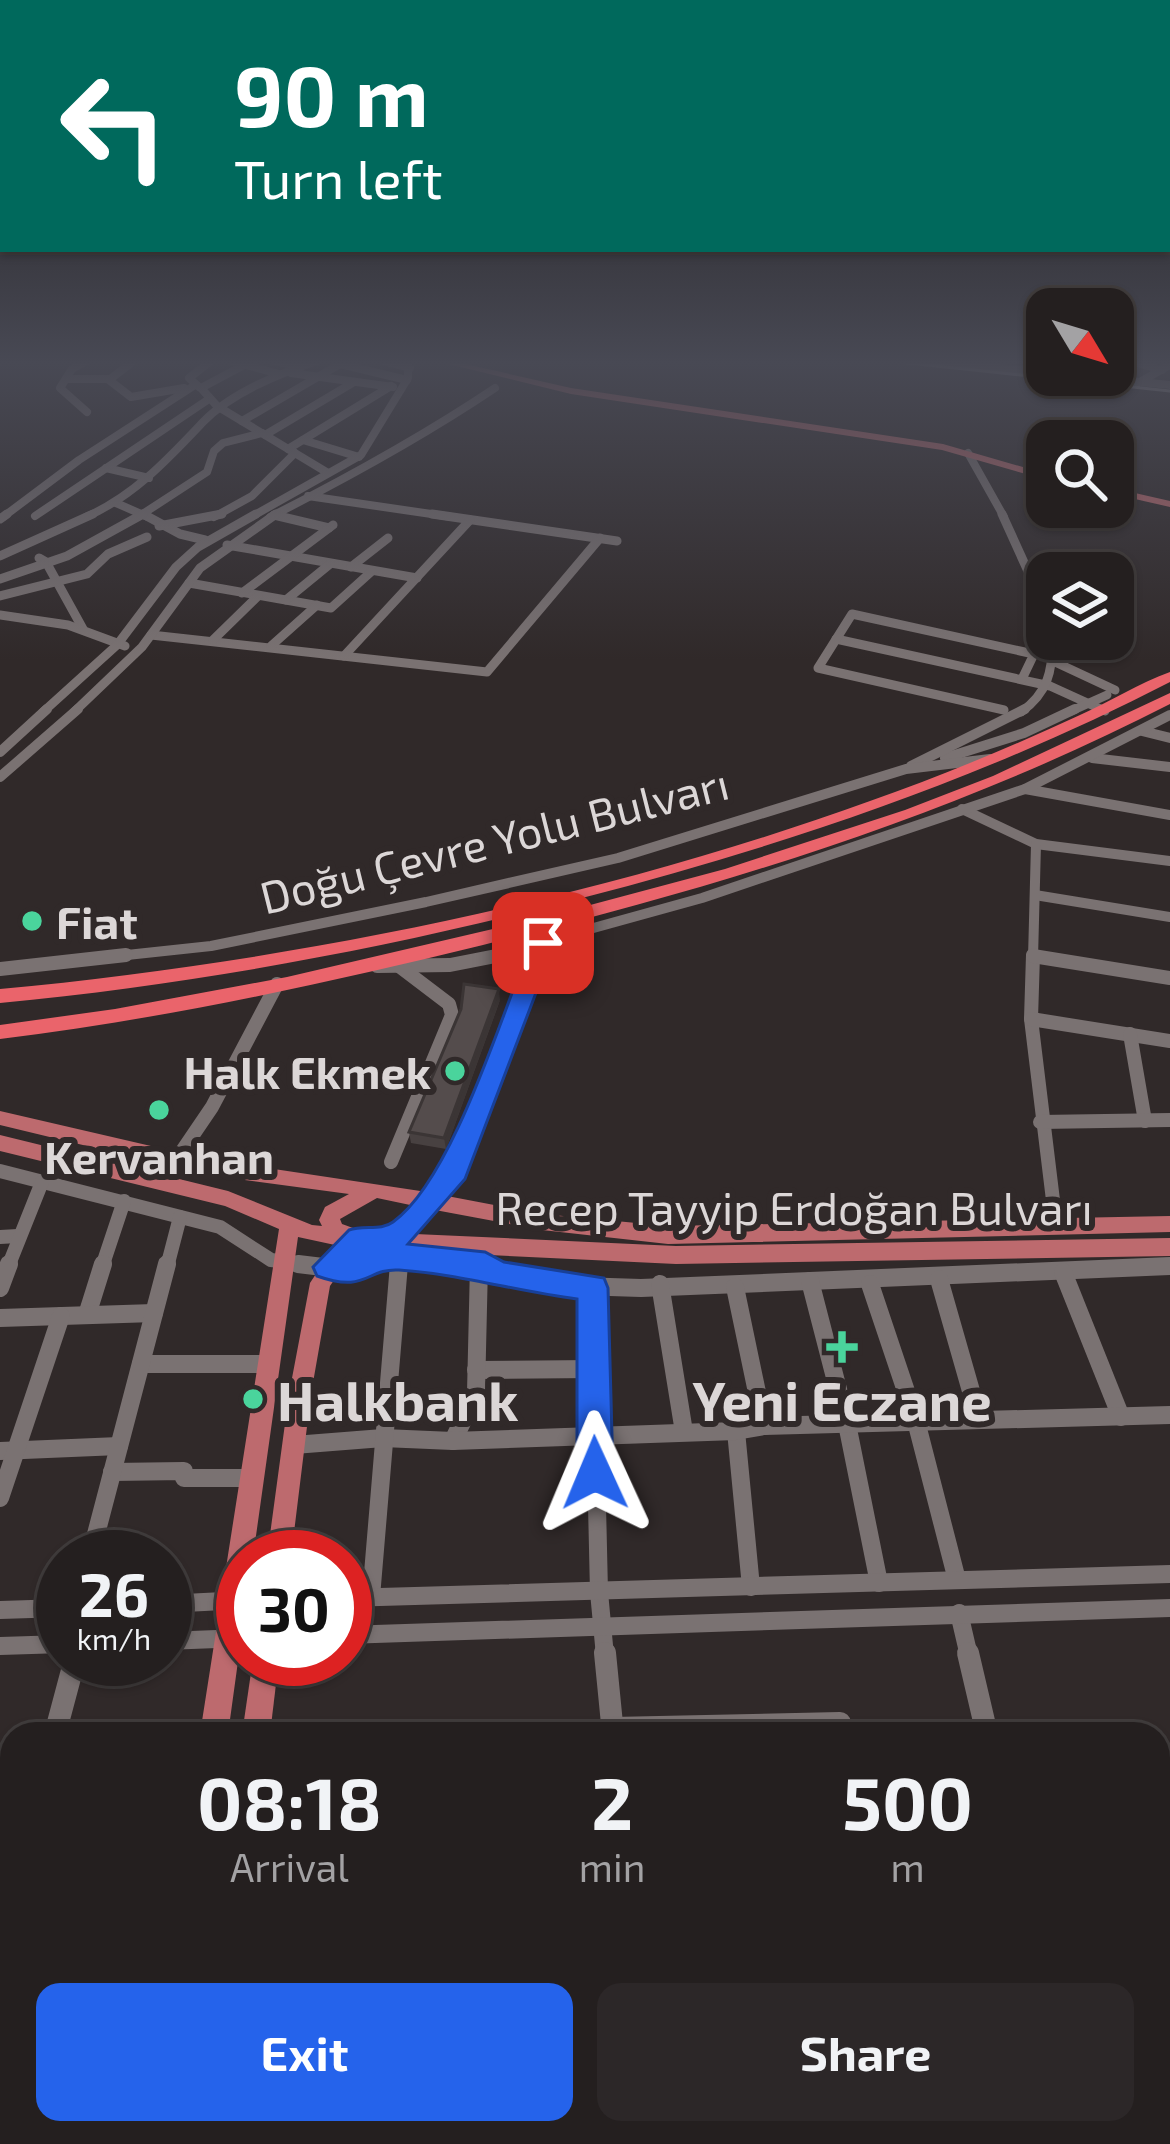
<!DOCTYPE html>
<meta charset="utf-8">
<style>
:root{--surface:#241f1f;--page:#2c2728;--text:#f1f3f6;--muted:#a3a2a4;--line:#413d3d;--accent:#2563eb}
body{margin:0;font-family:"Exo 2",sans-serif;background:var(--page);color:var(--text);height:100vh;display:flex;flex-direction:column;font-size:45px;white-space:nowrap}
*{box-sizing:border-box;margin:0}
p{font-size:39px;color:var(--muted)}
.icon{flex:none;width:66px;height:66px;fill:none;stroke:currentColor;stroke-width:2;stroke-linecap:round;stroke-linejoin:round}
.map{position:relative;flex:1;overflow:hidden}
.drawer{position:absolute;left:0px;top:1722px;width:1170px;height:423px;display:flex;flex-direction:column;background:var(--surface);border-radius:36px 36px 0 0;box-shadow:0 3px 9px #0004,0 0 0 3px var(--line)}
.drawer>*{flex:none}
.banner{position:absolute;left:0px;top:0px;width:1170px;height:252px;box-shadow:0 3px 9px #0004,0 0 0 3px var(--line);background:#00695c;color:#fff;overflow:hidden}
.needle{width:78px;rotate:128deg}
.fabs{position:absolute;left:1026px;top:288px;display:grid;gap:24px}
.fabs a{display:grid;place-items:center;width:108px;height:108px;border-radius:24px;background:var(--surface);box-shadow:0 3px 9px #0004,0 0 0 3px var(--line);font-size:60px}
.speed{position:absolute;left:36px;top:1530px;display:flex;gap:24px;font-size:60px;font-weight:700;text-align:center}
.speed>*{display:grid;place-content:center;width:156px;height:156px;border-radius:50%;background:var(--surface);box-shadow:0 3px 9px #0004,0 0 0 3px var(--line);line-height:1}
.speed small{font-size:30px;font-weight:400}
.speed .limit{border:18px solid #d22;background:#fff;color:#111}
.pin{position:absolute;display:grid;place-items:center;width:102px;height:102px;color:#fff;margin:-51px;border-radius:24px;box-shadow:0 6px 18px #0006}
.me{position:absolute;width:132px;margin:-66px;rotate:359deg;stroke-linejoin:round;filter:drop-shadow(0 0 9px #0008)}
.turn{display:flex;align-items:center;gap:42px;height:252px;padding:0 36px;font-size:54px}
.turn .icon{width:156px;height:156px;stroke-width:2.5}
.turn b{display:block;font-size:84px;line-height:102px}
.eta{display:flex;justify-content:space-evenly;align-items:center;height:204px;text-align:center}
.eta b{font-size:72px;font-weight:700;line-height:84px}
.button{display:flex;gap:24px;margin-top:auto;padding:24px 36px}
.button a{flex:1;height:138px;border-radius:24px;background:var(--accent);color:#fff;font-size:48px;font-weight:700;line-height:138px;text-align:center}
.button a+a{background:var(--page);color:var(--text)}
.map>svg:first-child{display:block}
</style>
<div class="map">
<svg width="1170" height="2144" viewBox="0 0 1170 2144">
<rect width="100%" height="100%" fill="#302929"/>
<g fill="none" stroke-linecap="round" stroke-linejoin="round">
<g stroke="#7a7272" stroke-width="8">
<polyline points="135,360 109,380 131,397 184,388"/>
<polyline points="228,360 279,374"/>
<polyline points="271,360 301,367"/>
<polyline points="379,360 410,368"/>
<polyline points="917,360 1170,385"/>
<polyline points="1127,360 1162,370"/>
<polyline points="336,363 407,380"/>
<polyline points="246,364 201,388 217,406 328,473"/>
<polyline points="291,373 393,387"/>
<polyline points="66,379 110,379"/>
<polyline points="1138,383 1170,365"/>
<polyline points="199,387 189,378 212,360"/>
<polyline points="87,412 60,388 72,369 88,360"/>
<polyline points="242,421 340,364"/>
<polyline points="265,435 354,382"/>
<polyline points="303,440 359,457"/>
<polyline points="288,449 391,386"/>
<polyline points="968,453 1004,517"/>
<polyline points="106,468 149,478"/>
<polyline points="308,496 452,517"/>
<polyline points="116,503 148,517"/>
<polyline points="274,515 283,517"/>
<polyline points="35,516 209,399"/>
<polyline points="3,517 79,460 195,385"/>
<path d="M86,517C134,496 168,459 203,422C232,392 281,373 320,360"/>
<polyline points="138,517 207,472 214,451 223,443 262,433"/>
<polyline points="214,517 252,496 295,453"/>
<polyline points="251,517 361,455 408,378 408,360"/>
<path d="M270,517C349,477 422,437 495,388"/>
</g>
<g stroke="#7a7272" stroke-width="9">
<polyline points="143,514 180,534 205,540"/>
<polyline points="432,514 617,541"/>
<polyline points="1002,514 1047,613"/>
<polyline points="274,515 329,528"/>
<polyline points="0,519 7,514"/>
<polyline points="159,526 222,514"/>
<polyline points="227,545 417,578"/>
<polyline points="0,556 93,514"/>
<polyline points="39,558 46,562 83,629"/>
<polyline points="351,567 388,538"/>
<polyline points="0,579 67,556 143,514"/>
<polyline points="189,583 331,608 372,571"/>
<polyline points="242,593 333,525"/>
<polyline points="0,596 87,574 108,554 147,537"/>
<polyline points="286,600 330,564"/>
<polyline points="0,615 68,625 125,646"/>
<polyline points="151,635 487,672 600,538"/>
<polyline points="836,639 1050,686 1105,711"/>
<polyline points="213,640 258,596"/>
<polyline points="271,646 317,605"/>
<polyline points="344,656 470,520"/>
<polyline points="1055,662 1115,690"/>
<polyline points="1004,710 818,668 852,614 1034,654 1022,679"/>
<polyline points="43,712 117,645 176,567 198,547 256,514"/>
<polyline points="74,712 142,647 200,568 276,514"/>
<path d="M1021,712C1048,693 1053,670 1052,639"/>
<polyline points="1069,712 1107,695"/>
</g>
<g stroke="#7a7272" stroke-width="10">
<polyline points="1142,731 1170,738"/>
<polyline points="0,752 47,709"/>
<polyline points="945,758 1024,733 1075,709"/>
<polyline points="1092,758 1170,767"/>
<polyline points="911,766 1025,709"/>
<polyline points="0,777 78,709"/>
<polyline points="1025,789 1170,815"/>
<polyline points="962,809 1036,844 1170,861"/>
<polyline points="1035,895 1170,917"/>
<polyline points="1033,956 1047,958"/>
<polyline points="99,958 211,946 426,902 618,858 906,769 990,759"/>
<polyline points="485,958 702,898 1025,789 1170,715"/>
<polyline points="1033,958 1036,844"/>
</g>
<g stroke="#7a7272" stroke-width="14">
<polyline points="1033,955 1031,1019 1056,1225"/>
<polyline points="1033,956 1170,978"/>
<polyline points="377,966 450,965 501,955"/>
<polyline points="0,969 126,955"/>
<polyline points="1031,1019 1170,1041"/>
<polyline points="1130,1034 1145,1121"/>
<polyline points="1040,1122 1170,1120"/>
<polyline points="176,1160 212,1107 277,984"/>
<polyline points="391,1162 452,1015 449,1004 399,966"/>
<polyline points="0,1171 220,1227 271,1260 325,1267"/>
<polyline points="0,1237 18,1236"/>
<polyline points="8,1267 42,1182"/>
<polyline points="102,1267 124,1201"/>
<polyline points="167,1267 180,1217"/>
<polyline points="364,1267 388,1256 488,1267"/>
<polyline points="399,1267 400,1257"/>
<polyline points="1146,1267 1170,1266"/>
</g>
<g stroke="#7a7272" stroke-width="18">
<polyline points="298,1264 356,1271 370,1264"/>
<polyline points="470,1264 547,1285 641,1288 1170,1266"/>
<polyline points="1063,1272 1121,1417"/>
<polyline points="939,1279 979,1419"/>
<polyline points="810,1281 847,1424 879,1583"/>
<polyline points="660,1284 684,1432"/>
<polyline points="870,1284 916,1421 957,1580"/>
<polyline points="735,1287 764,1426"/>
<polyline points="0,1288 9,1264"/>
<polyline points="592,1288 599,1592 605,1656"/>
<polyline points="87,1315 103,1264"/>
<polyline points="0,1318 154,1313"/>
<polyline points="141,1364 269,1364"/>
<polyline points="476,1370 594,1369"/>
<polyline points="736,1431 751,1587"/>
<polyline points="453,1441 476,1393 479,1265"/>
<polyline points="294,1445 383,1438 453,1441 736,1431 764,1426 1170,1415"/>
<polyline points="0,1451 119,1446"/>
<polyline points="112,1472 184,1471 184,1478 252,1478"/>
<polyline points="0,1498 61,1316"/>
<polyline points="90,1557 167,1264"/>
<polyline points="371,1597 399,1264"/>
<polyline points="345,1598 1170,1574"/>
<polyline points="165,1604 243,1600"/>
<polyline points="0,1610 63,1608"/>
<polyline points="959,1613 969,1656"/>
<polyline points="345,1635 1170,1608"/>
<polyline points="165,1641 243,1638"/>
<polyline points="0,1646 63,1644"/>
</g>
<g stroke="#7a7272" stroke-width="22">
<polyline points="605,1653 613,1734"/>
<polyline points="968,1653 987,1734"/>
<polyline points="612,1728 840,1723 841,1734"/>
<polyline points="55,1734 75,1659"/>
<polyline points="1158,1811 1170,1811"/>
<polyline points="0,1868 12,1867"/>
<polyline points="1158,1875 1170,1918"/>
<polyline points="0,1947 12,1895"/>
<polyline points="1158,2069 1170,2068"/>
<polyline points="0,2126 12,2124"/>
<polyline points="422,2133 422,2144"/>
<polyline points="631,2133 632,2144"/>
</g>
<g fill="#bd6a6e" fill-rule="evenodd">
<polygon points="432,360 448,360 571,388 943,444 1047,474 1047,480 942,450 571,394"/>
<polygon points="1113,488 1170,501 1170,507 1113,494"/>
<path d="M543,937L551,943L460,1179L447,1196L542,1214L668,1226L1170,1216V1232L668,1244L542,1230L435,1210L415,1234L676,1246L1170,1238V1256L676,1264L363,1249L351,1255L330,1286L311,1394L291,1557H267L289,1394L310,1283L335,1245L298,1237L253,1557H243V1625L228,1734H200L279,1229L225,1206L0,1151V1135L228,1191L312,1225L322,1226L319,1220L325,1207L349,1194L207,1175L0,1125V1111L207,1159L427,1192L442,1175L535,943ZM377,1198L415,1206C389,1235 378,1238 342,1224L340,1219Z"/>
<polygon points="253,1659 279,1659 270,1734 242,1734"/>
<polygon points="139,2133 171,2133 170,2144 138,2144"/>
<polygon points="191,2133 223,2133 222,2144 190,2144"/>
</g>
<g fill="#ea646b" fill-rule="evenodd">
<path d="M1170,672V682C982,779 786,845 582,898C390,948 197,984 0,1003V989C288,962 597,900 870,801C941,776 1011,747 1080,715C1110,702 1139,683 1170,672Z"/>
<path d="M1170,693V704C950,817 723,886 483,945C324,984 163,1019 0,1039V1025L115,1009L287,977L549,916L725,869L905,810L993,776Z"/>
</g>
<polyline stroke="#a9a4a4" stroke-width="3" points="880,360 1170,391"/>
</g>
<polygon fill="#484141" points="500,1000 446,1149 411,1143 409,1132"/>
<polygon fill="#3b3535" points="499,989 500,1000 446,1149 444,1138"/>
<polygon fill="#544c4c" stroke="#3b3535" stroke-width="3" points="464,984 499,989 444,1138 409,1132 461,1009"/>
<linearGradient id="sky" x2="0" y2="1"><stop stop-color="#1a1717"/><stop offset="0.55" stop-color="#484954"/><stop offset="1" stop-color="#484954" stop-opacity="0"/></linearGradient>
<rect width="1170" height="660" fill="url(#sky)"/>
<path fill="#2563eb" stroke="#184099" stroke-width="3" d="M543,935L555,943L465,1179L408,1244L485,1252L504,1262L604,1278L608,1288L613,1473L607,1485L595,1491L582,1485L577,1473V1299C515,1291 460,1274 399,1270C366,1268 367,1294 317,1276L313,1267L349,1230C364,1225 381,1231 393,1222C452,1180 502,1014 531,943Z"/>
<g fill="#4ad49c" stroke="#302929" stroke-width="4.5">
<circle cx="32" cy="921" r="12"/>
<circle cx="455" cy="1071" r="12"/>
<circle cx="159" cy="1110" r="12"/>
<path d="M836 1329h12v12h12v12h-12v12h-12v-12h-12v-12h12z"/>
<circle cx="253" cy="1399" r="12"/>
</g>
<g text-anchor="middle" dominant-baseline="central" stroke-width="12" stroke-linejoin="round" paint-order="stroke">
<g font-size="45" fill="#dcd7d7" stroke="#302929">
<text transform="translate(494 839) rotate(-14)">Doğu Çevre Yolu Bulvarı</text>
<text x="794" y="1207">Recep Tayyip Erdoğan Bulvarı</text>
</g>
<g font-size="45" font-weight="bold" fill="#dcd7d7" stroke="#302929" text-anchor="start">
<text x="56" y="921">Fiat</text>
<text x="431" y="1071" text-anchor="end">Halk Ekmek</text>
<text x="159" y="1156" text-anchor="middle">Kervanhan</text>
</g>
<g font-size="54" font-weight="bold" fill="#dcd7d7" stroke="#302929" text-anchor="start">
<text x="277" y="1399">Halkbank</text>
<text x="842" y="1399" text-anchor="middle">Yeni Eczane</text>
</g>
</g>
</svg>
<div class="fabs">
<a><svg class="needle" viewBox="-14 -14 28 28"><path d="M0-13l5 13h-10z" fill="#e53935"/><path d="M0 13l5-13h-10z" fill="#a3a2a4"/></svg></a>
<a><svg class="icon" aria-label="search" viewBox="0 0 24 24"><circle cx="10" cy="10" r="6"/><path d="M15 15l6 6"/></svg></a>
<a><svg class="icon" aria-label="layers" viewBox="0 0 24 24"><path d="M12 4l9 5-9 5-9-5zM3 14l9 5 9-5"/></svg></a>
</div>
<div class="speed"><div>26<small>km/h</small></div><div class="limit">30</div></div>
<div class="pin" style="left:543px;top:943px;background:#d93025"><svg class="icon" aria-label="arrive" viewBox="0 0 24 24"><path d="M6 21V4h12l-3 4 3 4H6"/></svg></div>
<svg class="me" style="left:595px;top:1473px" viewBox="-20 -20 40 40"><path d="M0-17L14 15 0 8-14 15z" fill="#2563eb" stroke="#fff" stroke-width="4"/></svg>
<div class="banner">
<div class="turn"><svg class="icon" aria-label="left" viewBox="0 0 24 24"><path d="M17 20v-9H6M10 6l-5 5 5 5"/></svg><div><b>90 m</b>Turn left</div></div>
</div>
<section class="drawer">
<div class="eta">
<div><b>08:18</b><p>Arrival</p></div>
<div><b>2</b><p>min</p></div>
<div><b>500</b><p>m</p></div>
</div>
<div class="button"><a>Exit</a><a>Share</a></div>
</section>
</div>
